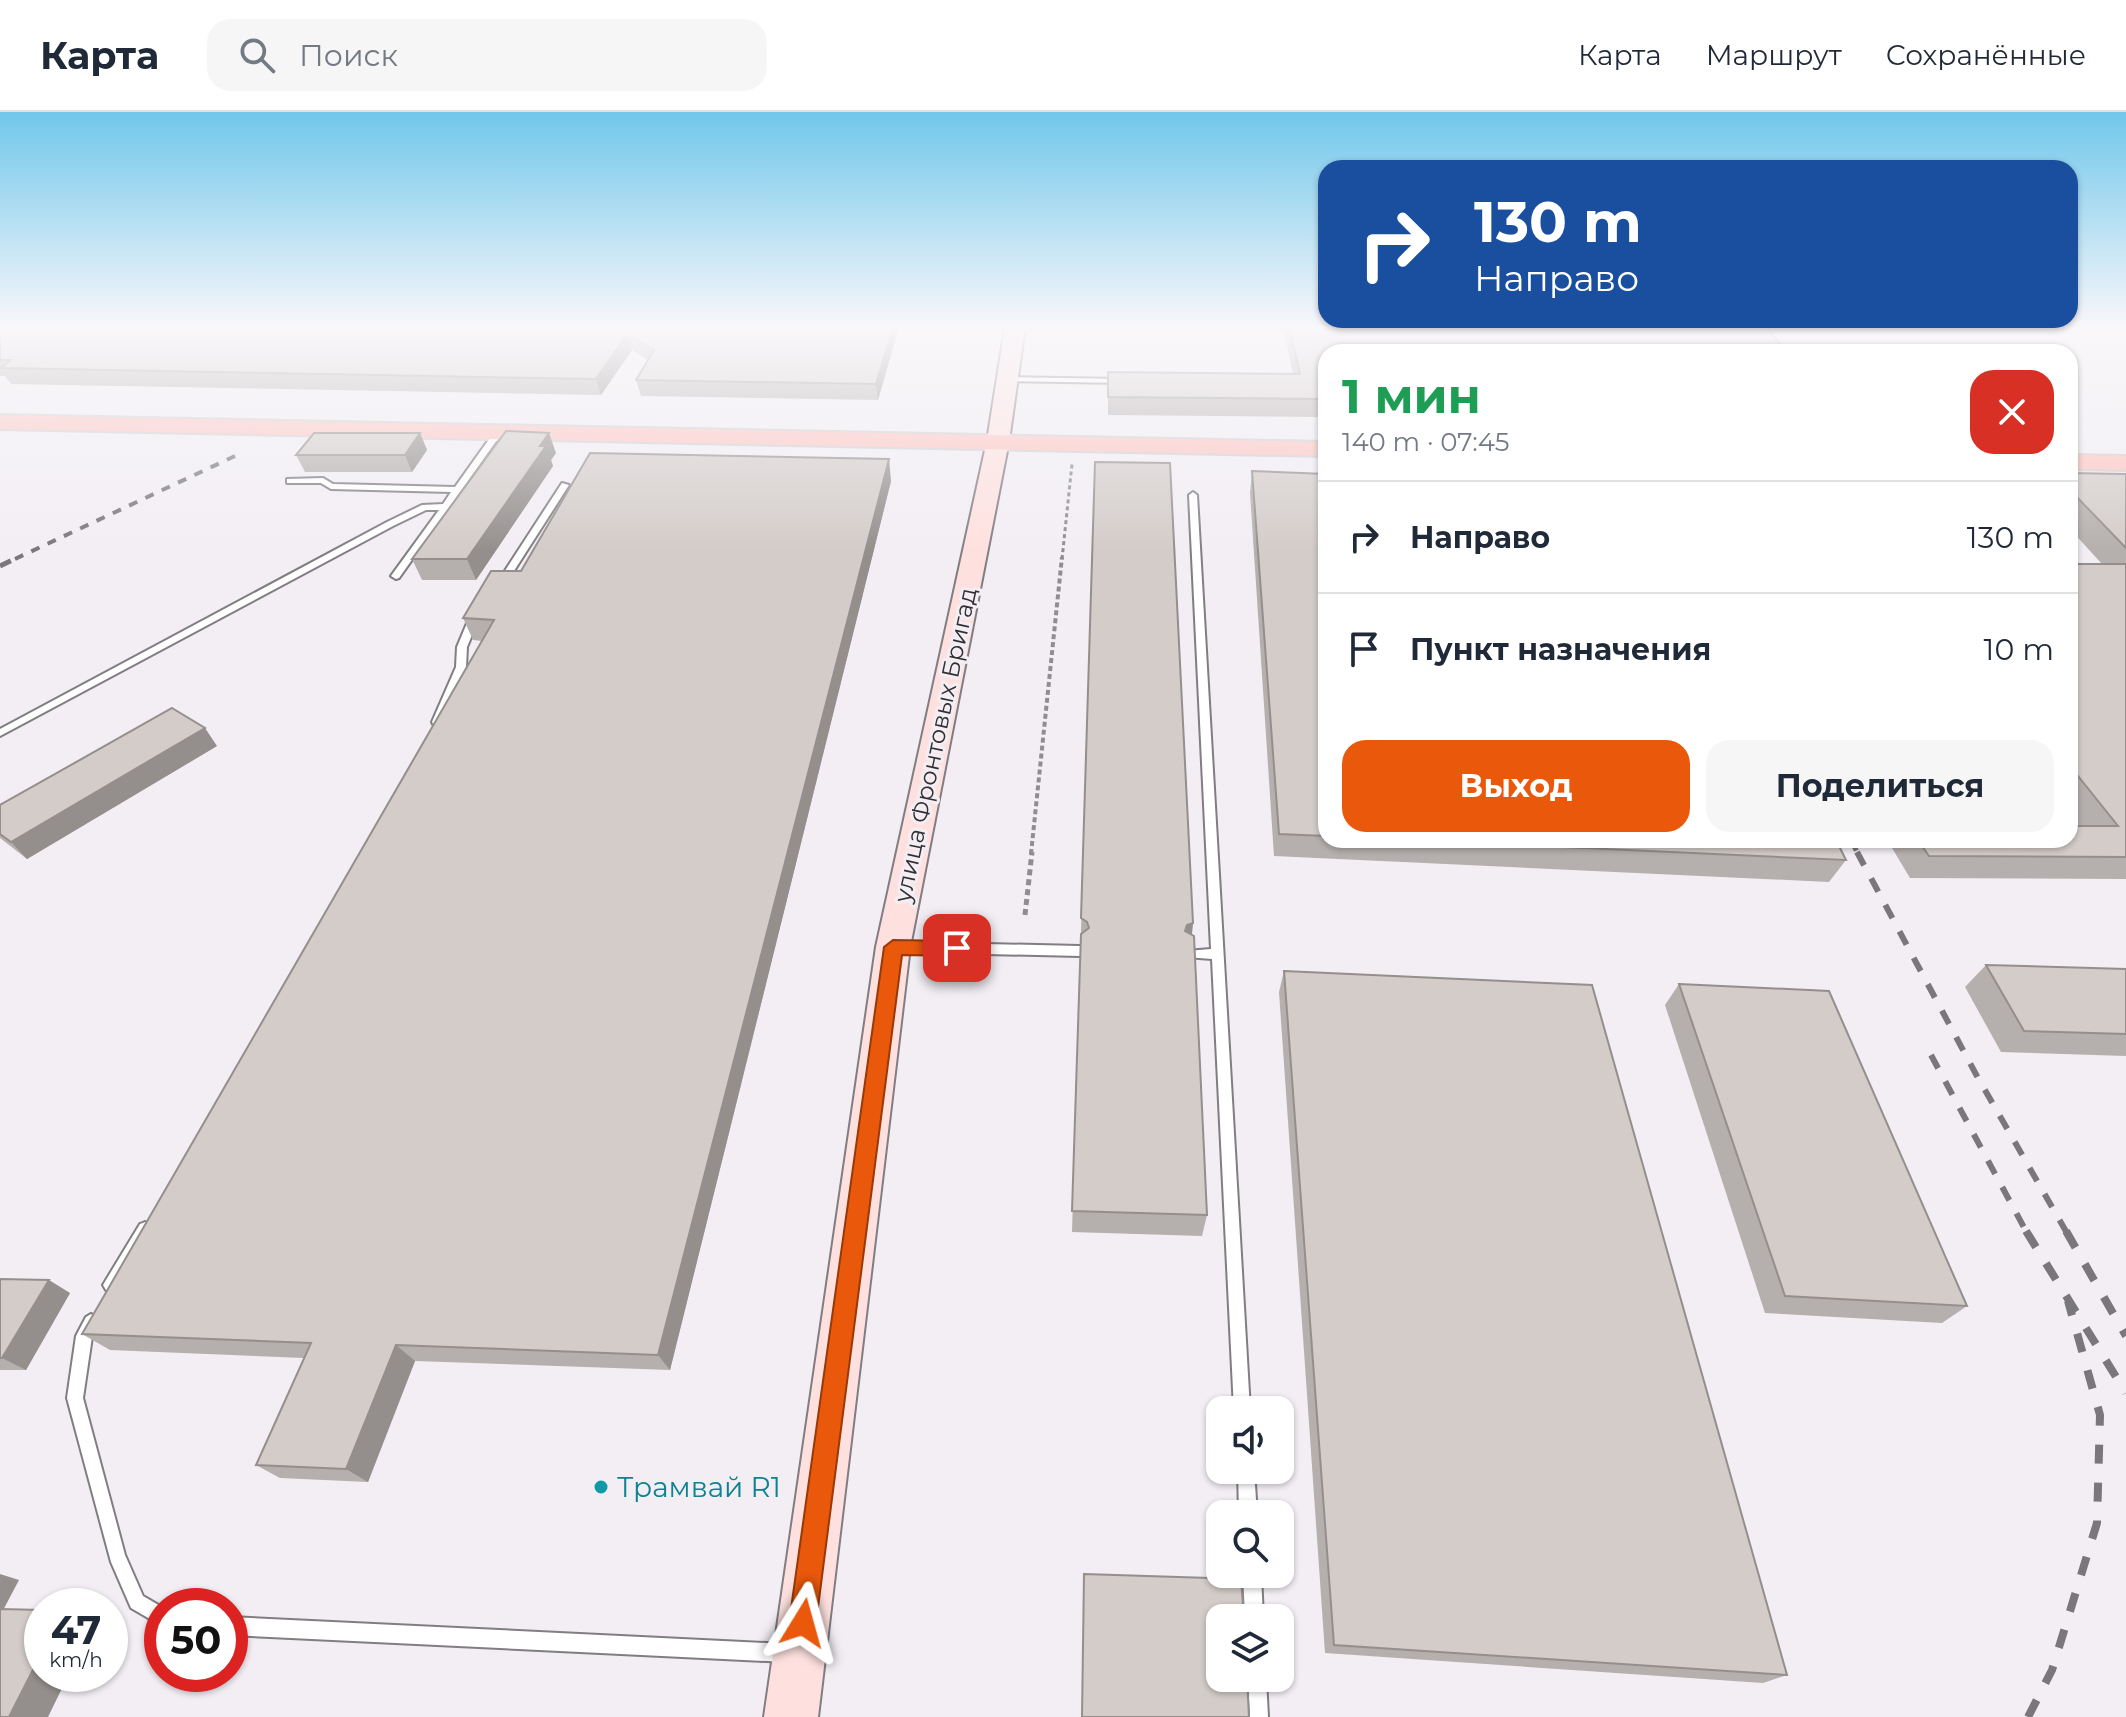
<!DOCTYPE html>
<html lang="ru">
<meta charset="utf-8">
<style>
:root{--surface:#fff;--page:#f6f6f7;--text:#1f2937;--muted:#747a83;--line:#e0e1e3;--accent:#ea580c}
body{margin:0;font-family:Montserrat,sans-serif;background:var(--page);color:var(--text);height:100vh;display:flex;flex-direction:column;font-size:30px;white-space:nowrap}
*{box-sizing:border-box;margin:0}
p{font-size:26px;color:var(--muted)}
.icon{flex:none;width:44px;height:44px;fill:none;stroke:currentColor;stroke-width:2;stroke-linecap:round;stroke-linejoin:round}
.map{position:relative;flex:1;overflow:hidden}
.sheet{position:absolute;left:1318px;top:232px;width:760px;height:504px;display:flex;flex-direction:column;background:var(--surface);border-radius:24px;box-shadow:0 2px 6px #0004}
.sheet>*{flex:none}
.banner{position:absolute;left:1318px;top:48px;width:760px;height:168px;border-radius:24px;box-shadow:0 2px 6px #0004;background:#1a4fa0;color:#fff;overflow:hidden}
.fabs{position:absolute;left:1206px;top:1284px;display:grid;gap:16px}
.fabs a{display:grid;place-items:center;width:88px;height:88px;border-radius:16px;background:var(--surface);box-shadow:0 2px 6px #0004;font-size:40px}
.speed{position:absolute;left:24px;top:1476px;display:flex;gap:16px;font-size:40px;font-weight:700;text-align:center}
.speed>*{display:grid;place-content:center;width:104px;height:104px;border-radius:50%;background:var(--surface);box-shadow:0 2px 6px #0004;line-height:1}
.speed small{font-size:20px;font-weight:400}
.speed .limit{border:12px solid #d22;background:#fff;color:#111}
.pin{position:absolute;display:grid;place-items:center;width:68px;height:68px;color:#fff;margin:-34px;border-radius:16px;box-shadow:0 4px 12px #0006}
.me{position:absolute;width:88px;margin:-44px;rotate:8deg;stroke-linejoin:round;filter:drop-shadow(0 0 6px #0008)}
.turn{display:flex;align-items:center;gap:28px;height:168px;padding:0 24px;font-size:36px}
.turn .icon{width:104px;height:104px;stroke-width:2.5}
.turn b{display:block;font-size:56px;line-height:68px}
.round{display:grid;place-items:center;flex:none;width:84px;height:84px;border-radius:24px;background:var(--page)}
.headline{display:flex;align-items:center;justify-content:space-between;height:136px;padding:0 24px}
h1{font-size:48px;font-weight:700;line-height:60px;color:#1e9e55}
.action{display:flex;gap:16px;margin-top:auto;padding:16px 24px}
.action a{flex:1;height:92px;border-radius:24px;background:var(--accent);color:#fff;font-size:32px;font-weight:700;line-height:92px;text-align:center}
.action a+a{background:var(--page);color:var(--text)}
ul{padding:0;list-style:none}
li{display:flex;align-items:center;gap:24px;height:112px;padding:0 24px;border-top:2px solid var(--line)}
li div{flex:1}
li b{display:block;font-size:30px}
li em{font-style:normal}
header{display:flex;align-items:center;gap:48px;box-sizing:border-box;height:112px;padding:0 40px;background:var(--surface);border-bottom:2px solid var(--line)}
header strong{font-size:38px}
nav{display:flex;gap:44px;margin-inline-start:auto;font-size:28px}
.search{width:560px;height:72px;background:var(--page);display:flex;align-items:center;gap:20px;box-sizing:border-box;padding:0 28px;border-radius:24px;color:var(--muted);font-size:30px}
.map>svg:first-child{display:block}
</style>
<header>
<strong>Карта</strong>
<div class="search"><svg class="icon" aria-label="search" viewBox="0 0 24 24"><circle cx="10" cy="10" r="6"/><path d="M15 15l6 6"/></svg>Поиск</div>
<nav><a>Карта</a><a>Маршрут</a><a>Сохранённые</a></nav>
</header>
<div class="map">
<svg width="2126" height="1605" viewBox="0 0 2126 1605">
<rect width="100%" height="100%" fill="#f2eef4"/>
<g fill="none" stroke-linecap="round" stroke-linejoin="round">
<g stroke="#817d82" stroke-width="4">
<g id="lane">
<polygon points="1004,265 1124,267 1128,269 1124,271 1007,269 1003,267"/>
<polygon points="495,319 502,321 399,466 396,467 391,464 439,398 426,398 393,414 0,624 0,617 387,410 422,393 443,392 451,380 331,377 321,371 287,371 287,367 323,366 333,372 455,375"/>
<polygon points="562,371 569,373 505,473 499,473 497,471"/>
<polygon points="1193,380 1197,383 1250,1298 1234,1298 1212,847 1186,845 1184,842 1186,839 1211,837 1189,383"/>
<polygon points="475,501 480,504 467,535 466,555 442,610 441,612 433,612 432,610 456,555 457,535 470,504"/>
<polygon points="896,830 1080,834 1084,836 1086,839 1084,842 1080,844 896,840 892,838 890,835 892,832"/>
<polygon points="145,1110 150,1112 152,1117 150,1122 116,1178 111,1180 106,1178 103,1173 106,1168 140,1112"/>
<polygon points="91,1202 96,1205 99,1210 92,1225 83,1286 125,1443 143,1484 162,1495 162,1514 131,1496 111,1450 67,1286 76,1224 86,1205"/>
<polygon points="1238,1358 1254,1358 1257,1402 1239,1402"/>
<polygon points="1243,1462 1261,1462 1263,1506 1245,1506"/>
<polygon points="230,1505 787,1532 793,1535 796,1541 793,1547 787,1550 230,1523"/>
<polygon points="1248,1566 1266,1566 1268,1605 1250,1605"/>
</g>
</g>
<g stroke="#817d82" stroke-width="4">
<polygon id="secondary" points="1005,215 1025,215 1009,329 910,835 818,1605 764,1605 876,835 987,329"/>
</g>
<g stroke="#cecdce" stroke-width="4">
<g id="primary">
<polygon points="0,303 1326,330 1326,344 0,317"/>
<polygon points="2070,343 2126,344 2126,358 2070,357"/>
</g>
</g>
<polyline stroke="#8f8d91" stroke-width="3" stroke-dasharray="4 3" stroke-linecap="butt" points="1062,447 1072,352"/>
<polyline stroke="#8f8d91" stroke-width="4" stroke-dasharray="5 3" stroke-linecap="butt" points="1031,742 1062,445"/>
<polyline stroke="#8f8d91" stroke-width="5" stroke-dasharray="6 4" stroke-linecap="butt" points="1025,803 1032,740"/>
<use href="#lane" fill="#fff" fill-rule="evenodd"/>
<use href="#secondary" fill="#fee1df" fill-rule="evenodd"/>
<use href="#primary" fill="#fcc3be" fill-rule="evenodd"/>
<polyline stroke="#7a777b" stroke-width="4" stroke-dasharray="9 9" stroke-linecap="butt" points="15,447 235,344"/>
<g stroke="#7a777b" stroke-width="5" stroke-dasharray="12 12" stroke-linecap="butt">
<polyline points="0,454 19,445"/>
<polyline points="1851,728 1858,742"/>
</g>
<g stroke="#7a777b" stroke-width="6" stroke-dasharray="15 15" stroke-linecap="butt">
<polyline points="1857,740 1978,966 2067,1121"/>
<polyline points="1931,943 2027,1121"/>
</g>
<g stroke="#7a777b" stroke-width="8" stroke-dasharray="19 19" stroke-linecap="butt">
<polyline points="2026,1119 2126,1281"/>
<polyline points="2066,1119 2126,1224"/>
<polyline points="2028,1605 2052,1558 2097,1411 2100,1303 2068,1189"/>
</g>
</g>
<g fill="#b5afad">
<polygon points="0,215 899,215 878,288 641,284 636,268 648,248 632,238 601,283 11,272 5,264 0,264"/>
<polygon points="1154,215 1767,215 1326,240 1326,305 1108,303 1108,260 1293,262 1284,219 1154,217"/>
<polygon points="420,321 427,338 412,360 305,360 296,343"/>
<polygon points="556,341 551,348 553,354 476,468 422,468 412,447"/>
<polygon points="1095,350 1193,811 1192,823 1207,1103 1202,1124 1072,1120"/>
<polygon points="1252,359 1326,362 1326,728 1836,728 1846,748 1829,770 1274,744 1250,381"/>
<polygon points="2070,361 2126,362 2126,767 1910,766 1892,736 1898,728 2070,728 2079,714 2070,702 2070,452 2102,452 2070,417"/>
<polygon points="891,369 670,1258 415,1249 368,1370 280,1366 256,1353 304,1246 110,1238 82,1222 482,529 473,528 463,506 521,459"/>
<polygon points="217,634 27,747 0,726 0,693"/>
<polygon points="1986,853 2126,857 2126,944 2001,940 1965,875"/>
<polygon points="1284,859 1787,1563 1763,1571 1325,1541 1279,880"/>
<polygon points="1679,872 1967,1194 1942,1211 1765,1201 1665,893"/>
<polygon points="0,1167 70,1181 26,1258 0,1258"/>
</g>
<g fill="#948f8d">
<polygon points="893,215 899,215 878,288 876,272"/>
<polygon points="627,222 632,238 601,283 596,267"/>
<polygon points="420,321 427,338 412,360 405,343"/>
<polygon points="549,321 556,341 551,348 553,354 476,468 467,447"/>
<polygon points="889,347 891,369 670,1258 658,1243"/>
<polygon points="205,616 217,634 27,747 11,730"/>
<polygon points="1193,811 1190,836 1185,819 1187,813"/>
<polygon points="49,1168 70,1181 26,1258 2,1246"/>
<polygon points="396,1233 415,1249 368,1370 346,1357"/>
<polygon points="0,1462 19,1468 0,1504"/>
<polygon points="42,1540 42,1562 69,1562 48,1605 9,1605"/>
</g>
<g fill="#d3ccc9" stroke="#948f8d" stroke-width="2">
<polygon points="0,215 893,215 876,272 636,268 654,238 627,222 596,267 0,256 11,248 0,248"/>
<polygon points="1289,215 1767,215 1786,240 1326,240 1326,287 1108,285 1108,260 1300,262"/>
<polygon points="506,319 549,321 540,334 546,334 467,447 412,447"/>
<polygon points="314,321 420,321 405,343 296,343"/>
<polygon points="590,341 889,347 658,1243 396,1233 346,1357 256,1353 311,1231 82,1222 494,508 463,506 491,459 521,459"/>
<polygon points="1095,350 1170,351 1193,811 1187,813 1185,819 1194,824 1207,1103 1072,1099 1081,822 1089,816 1087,810 1081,806"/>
<polygon points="1252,359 1326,362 1326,724 1279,722"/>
<polygon points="2070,361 2126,362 2126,436 2070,378"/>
<polygon points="2070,452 2126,452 2126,745 1929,744 1918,728 2070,728 2070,714 2118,714 2070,654"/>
<polygon points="172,596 205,616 11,730 0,722 0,693"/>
<polygon points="1408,728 1836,728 1846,748"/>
<polygon points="1986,853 2126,857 2126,922 2024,919"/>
<polygon points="1284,859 1592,873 1787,1563 1334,1533"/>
<polygon points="1679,872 1829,879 1967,1194 1785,1184"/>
<polygon points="0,1167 49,1168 2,1246 0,1246"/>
<polygon points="1084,1462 1241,1467 1244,1506 1220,1506 1220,1566 1247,1566 1249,1605 1082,1605"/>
<polygon points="0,1497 42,1498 42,1540 9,1605 0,1605"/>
</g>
<linearGradient id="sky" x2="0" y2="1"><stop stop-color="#71c7eb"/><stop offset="0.49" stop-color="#f9f7fa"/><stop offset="1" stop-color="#f9f7fa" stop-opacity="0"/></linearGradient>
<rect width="2126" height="440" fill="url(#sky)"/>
<polygon fill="#ea580c" stroke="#983908" stroke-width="2" points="893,828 957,829 966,836 957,844 902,843 816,1511 812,1521 803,1525 793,1521 789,1511 884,835"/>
<circle fill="#0f9aa8" stroke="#f2eef4" stroke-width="3" cx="601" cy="1375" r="8"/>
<g text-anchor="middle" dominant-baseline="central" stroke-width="6" stroke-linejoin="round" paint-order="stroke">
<g font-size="24" fill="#323033" stroke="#f2eef4">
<text transform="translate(935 633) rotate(-78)">улица Фронтовых Бригад</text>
</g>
<g font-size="28" fill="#0d838f" stroke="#f2eef4" text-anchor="start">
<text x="617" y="1375">Трамвай R1</text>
</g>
</g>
</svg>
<div class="fabs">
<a><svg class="icon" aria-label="sound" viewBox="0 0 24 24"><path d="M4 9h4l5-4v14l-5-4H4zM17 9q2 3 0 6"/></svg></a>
<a><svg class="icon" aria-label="search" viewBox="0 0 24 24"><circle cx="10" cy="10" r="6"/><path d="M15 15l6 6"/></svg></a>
<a><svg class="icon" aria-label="layers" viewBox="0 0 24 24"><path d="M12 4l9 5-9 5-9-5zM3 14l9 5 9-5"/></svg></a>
</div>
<div class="speed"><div>47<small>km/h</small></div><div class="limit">50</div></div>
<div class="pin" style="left:957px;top:836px;background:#d93025"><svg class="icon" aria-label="arrive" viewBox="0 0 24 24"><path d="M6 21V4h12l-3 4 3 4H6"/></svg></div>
<svg class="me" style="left:803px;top:1511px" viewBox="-20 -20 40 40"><path d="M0-17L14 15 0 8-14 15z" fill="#ea580c" stroke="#fff" stroke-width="4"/></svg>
<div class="banner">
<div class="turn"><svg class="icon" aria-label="right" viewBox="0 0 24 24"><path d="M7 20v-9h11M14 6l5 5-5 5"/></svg><div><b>130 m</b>Направо</div></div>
</div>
<section class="sheet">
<div class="headline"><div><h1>1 мин</h1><p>140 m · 07:45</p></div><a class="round" style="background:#d93025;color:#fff"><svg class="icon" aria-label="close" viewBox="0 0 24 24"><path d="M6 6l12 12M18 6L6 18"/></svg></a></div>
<ul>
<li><svg class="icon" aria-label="right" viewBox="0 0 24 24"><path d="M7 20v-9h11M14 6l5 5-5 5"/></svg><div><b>Направо</b></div><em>130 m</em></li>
<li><svg class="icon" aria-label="arrive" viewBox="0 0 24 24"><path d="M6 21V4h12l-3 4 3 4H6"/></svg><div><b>Пункт назначения</b></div><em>10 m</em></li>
</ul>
<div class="action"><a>Выход</a><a>Поделиться</a></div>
</section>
</div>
